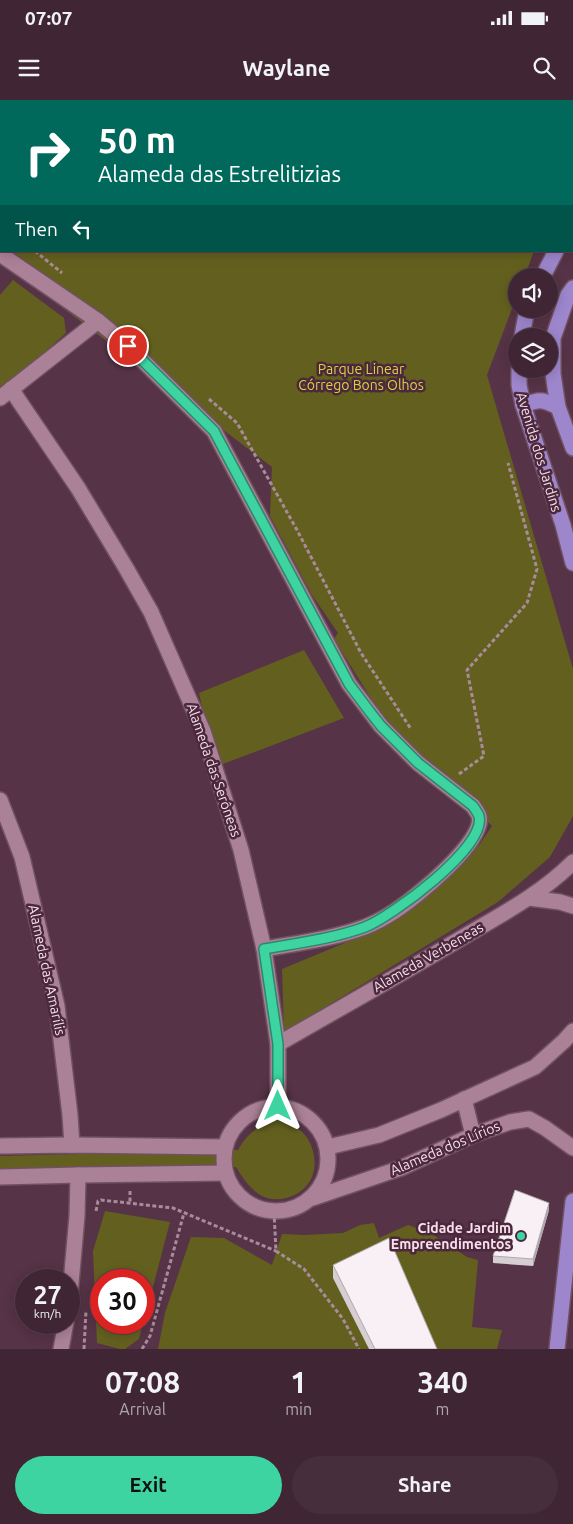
<!DOCTYPE html>
<meta charset="utf-8">
<style>
:root{--surface:#402634;--page:#472e3c;--text:#f1f3f6;--muted:#aea5ac;--line:#59434f;--accent:#3ed4a2}
body{margin:0;font-family:Ubuntu,sans-serif;background:var(--page);color:var(--text);height:100vh;display:flex;flex-direction:column;font-size:19px;white-space:nowrap}
*{box-sizing:border-box;margin:0}
p{font-size:16px;color:var(--muted)}
.icon{flex:none;width:28px;height:28px;fill:none;stroke:currentColor;stroke-width:2;stroke-linecap:round;stroke-linejoin:round}
.map{position:relative;height:1249px;overflow:hidden}
.side{display:flex;flex-direction:column;background:var(--surface);flex:1}
.side>*{flex:none}
.banner{position:absolute;left:0px;top:0px;width:574px;height:152px;box-shadow:0 2px 12px #0003,0 0 0 1px var(--line);background:#00695c;color:#fff;overflow:hidden}
.fabs{position:absolute;left:508px;top:168px;display:grid;gap:10px}
.fabs a{display:grid;place-items:center;width:50px;height:50px;border-radius:50%;background:var(--surface);box-shadow:0 2px 12px #0003,0 0 0 1px var(--line);font-size:25px}
.speed{position:absolute;left:15px;top:1169px;display:flex;gap:10px;font-size:25px;font-weight:700;text-align:center}
.speed>*{display:grid;place-content:center;width:65px;height:65px;border-radius:50%;background:var(--surface);box-shadow:0 2px 12px #0003,0 0 0 1px var(--line);line-height:1}
.speed small{font-size:12px;font-weight:400}
.speed .limit{border:8px solid #d22;background:#fff;color:#111}
.pin{position:absolute;display:grid;place-items:center;width:42px;height:42px;color:#fff;margin:-21px;border:2px solid #fff;border-radius:50%;box-shadow:0 1px 5px #0007}
.me{position:absolute;width:55px;margin:-28px;rotate:0deg;stroke-linejoin:round;filter:drop-shadow(0 0 4px #0008)}
.turn{display:flex;align-items:center;gap:18px;height:105px;padding:0 15px;font-size:22px}
.turn .icon{width:65px;height:65px;stroke-width:2.5}
.turn b{display:block;font-size:35px;line-height:42px}
.then{display:flex;align-items:center;height:48px;padding:0 15px;background:#0003;gap:10px;font-size:19px}
.eta{display:flex;justify-content:space-evenly;align-items:center;height:85px;text-align:center}
.eta b{font-size:30px;font-weight:700;line-height:35px}
.button{display:flex;gap:10px;margin-top:auto;padding:10px 15px}
.button a{flex:1;height:58px;border-radius:30px;background:var(--accent);color:#111;font-size:20px;font-weight:700;line-height:58px;text-align:center}
.button a+a{background:var(--page);color:var(--text)}
.status{display:flex;justify-content:space-between;align-items:center;height:35px;padding:0 25px;background:var(--surface);direction:ltr}
.status svg{height:14px;fill:currentColor}
header{display:flex;justify-content:space-between;align-items:center;height:65px;padding:0 15px;background:var(--surface);font-size:22px;font-weight:700}
.map>svg:first-child{display:block}
</style>
<div class="status"><b>07:07</b><svg viewBox="0 0 49 12"><path d="M0 12V9h3v3zM5 12V6h3v6zM10 12V3h3v9zM15 12V0h3v12zM26 1h20v11H26zM47 4h2v5h-2z"/></svg></div>
<header><svg class="icon" aria-label="menu" viewBox="0 0 24 24"><path d="M4 6h16M4 12h16M4 18h16"/></svg>Waylane<svg class="icon" aria-label="search" viewBox="0 0 24 24"><circle cx="10" cy="10" r="6"/><path d="M15 15l6 6"/></svg></header>
<div class="map">
<svg width="573" height="1249" viewBox="0 0 573 1249">
<rect width="100%" height="100%" fill="#563346"/>
<g fill="#63601f">
<polygon points="0,0 443,0 445,1 1,1 1,151 534,151 525,176 516,176 516,198 487,275 573,569 573,716 550,757 498,802 284,932 282,869 388,825 480,744 492,726 431,668 421,654 390,629 334,539 338,533 312,495 270,416 272,367 0,160"/>
<polygon points="13,180 64,218 66,233 0,293 0,195"/>
<polygon points="304,550 344,618 215,667 199,593"/>
<path d="M281,1019C287,1023 295,1026 301,1031C314,1042 319,1066 310,1081C301,1097 277,1104 262,1096C252,1091 241,1076 236,1067H197L0,1074V1056L238,1050C248,1032 260,1024 281,1019Z"/>
<polygon points="105,1111 170,1122 144,1221 144,1180 101,1180 101,1222 143,1223 139,1239 125,1249 120,1249 97,1243 93,1151"/>
<polygon points="374,1123 379,1138 408,1125 429,1132 467,1157 478,1160 472,1227 502,1230 497,1249 158,1249 165,1213 191,1137 224,1138 272,1165 282,1134 305,1135 343,1133 360,1125"/>
</g>
<g fill="none" stroke-linecap="round" stroke-linejoin="round">
<g stroke="#6f5161" stroke-width="18">
<g id="minor">
<polyline points="493,0 495,1"/>
<polyline points="513,0 514,1"/>
<polyline points="555,0 557,1"/>
<polyline points="572,11 573,11"/>
<polyline points="572,46 573,46"/>
<polyline points="572,71 573,71"/>
<path d="M0,154L98,221L128,246L214,331L349,584L381,626L418,663L473,706C475,709 478,713 479,716C486,741 415,798 395,811C386,817 375,823 365,827C332,839 298,843 264,849"/>
<polyline points="11,289 78,388 126,468 151,512 203,631 241,750 264,849 278,944 278,1006"/>
<polyline points="0,298 98,221"/>
<polyline points="0,700 22,757 57,906 70,1015 72,1045"/>
<polyline points="529,798 560,802 573,806"/>
<path d="M278,944C342,907 407,871 470,833C506,812 543,792 573,762"/>
<polyline points="464,999 473,1035"/>
<circle cx="276" cy="1059" r="52"/>
<polyline points="0,1046 72,1045 225,1047"/>
<polyline points="328,1047 379,1035 441,1010 535,967 564,941 573,931"/>
<polyline points="0,1077 78,1075 225,1073"/>
<polyline points="313,1098 401,1068 473,1035 510,1022 529,1019 545,1028 573,1048"/>
<polyline points="69,1206 77,1116 78,1075"/>
<polyline points="61,1249 66,1222"/>
</g>
</g>
<g stroke="#6f5161" stroke-width="18">
<g id="major">
<polyline points="572,129 573,128"/>
<polyline points="543,176 556,151"/>
<polyline points="573,188 568,195 553,238 553,274 558,307 573,348"/>
<polyline points="522,236 527,209"/>
<polyline points="519,269 519,285 523,305 563,425 573,463"/>
<path d="M523,305C540,299 542,299 558,307"/>
<polyline points="557,1249 573,1101"/>
</g>
</g>
<g stroke="#a88c9b" stroke-width="3" stroke-dasharray="4 2.5" stroke-linecap="butt">
<polyline points="0,123 1,124"/>
<polyline points="35,151 62,173"/>
<polyline points="209,299 237,323 297,430 361,553 411,629"/>
<polyline points="459,674 484,656 467,570 527,503 537,469 508,363"/>
<polyline points="130,1091 130,1103"/>
<polyline points="96,1111 98,1101 101,1100 173,1108 276,1151"/>
<polyline points="274,1112 276,1151 304,1169 343,1219 359,1249"/>
<polyline points="84,1249 86,1211"/>
<polyline points="142,1249 150,1236 184,1113"/>
</g>
<use href="#minor" stroke="#ab8197" stroke-width="15"/>
<use href="#major" stroke="#9d86cc" stroke-width="15"/>
</g>
<g fill="#d6ced3">
<polygon points="549,1110 533,1166 493,1163 493,1156"/>
<polygon points="333,1165 437,1249 369,1249 333,1178"/>
</g>
<polygon fill="#aea8ac" points="549,1103 549,1110 533,1166 533,1159"/>
<g fill="#f9f0f5" stroke="#aea8ac">
<polygon points="515,1090 549,1103 533,1159 493,1156"/>
<polygon points="389,1138 437,1249 375,1249 333,1165"/>
</g>
<g fill="none" stroke-linecap="round" stroke-linejoin="round">
<g stroke="#288a69" stroke-width="12">
<path id="route" d="M128,246L214,331L349,584L370,612L381,626L418,663L473,706C475,709 478,713 479,716C487,747 391,817 365,827C332,839 298,843 264,849L278,944V1006"/>
</g>
<use href="#route" stroke="#3ed4a2" stroke-width="9"/>
</g>
<circle fill="#3ed4a2" stroke="#4b283c" stroke-width="2" cx="521" cy="1136" r="5"/>
<g text-anchor="middle" dominant-baseline="central" stroke-width="5" stroke-linejoin="round" paint-order="stroke">
<g font-size="14" fill="#d9d144" stroke="#4b283c">
<text x="361" y="269">Parque Linear<tspan x="361" dy="16">Córrego Bons Olhos</tspan></text>
</g>
<g font-size="14" fill="#f7e0eb" stroke="#4b283c">
<text transform="translate(539 352) rotate(73)">Avenida dos Jardins</text>
<text transform="translate(214 670) rotate(71)">Alameda das Serôneas</text>
<text transform="translate(428 857) rotate(-30)">Alameda Verbeneas</text>
<text transform="translate(47 870) rotate(78)">Alameda das Amarílis</text>
<text transform="translate(445 1048) rotate(-23)">Alameda dos Lírios</text>
</g>
<g font-size="14" font-weight="bold" fill="#f7e0eb" stroke="#4b283c" text-anchor="end">
<text x="511" y="1128">Cidade Jardim<tspan x="511" dy="16">Empreendimentos</tspan></text>
</g>
</g>
</svg>
<div class="fabs">
<a><svg class="icon" aria-label="sound" viewBox="0 0 24 24"><path d="M4 9h4l5-4v14l-5-4H4zM17 9q2 3 0 6"/></svg></a>
<a><svg class="icon" aria-label="layers" viewBox="0 0 24 24"><path d="M12 4l9 5-9 5-9-5zM3 14l9 5 9-5"/></svg></a>
</div>
<div class="speed"><div>27<small>km/h</small></div><div class="limit">30</div></div>
<div class="pin" style="left:128px;top:246px;background:#d93025"><svg class="icon" aria-label="arrive" viewBox="0 0 24 24"><path d="M6 21V4h12l-3 4 3 4H6"/></svg></div>
<svg class="me" style="left:278px;top:1006px" viewBox="-20 -20 40 40"><path d="M0-17L14 15 0 8-14 15z" fill="#3ed4a2" stroke="#fff" stroke-width="4"/></svg>
<div class="banner">
<div class="turn"><svg class="icon" aria-label="right" viewBox="0 0 24 24"><path d="M7 20v-9h11M14 6l5 5-5 5"/></svg><div><b>50 m</b>Alameda das Estrelitizias</div></div>
<div class="then">Then<svg class="icon" aria-label="left" viewBox="0 0 24 24"><path d="M17 20v-9H6M10 6l-5 5 5 5"/></svg></div>
</div>
</div>
<section class="side">
<div class="eta">
<div><b>07:08</b><p>Arrival</p></div>
<div><b>1</b><p>min</p></div>
<div><b>340</b><p>m</p></div>
</div>
<div class="button"><a>Exit</a><a>Share</a></div>
</section>
